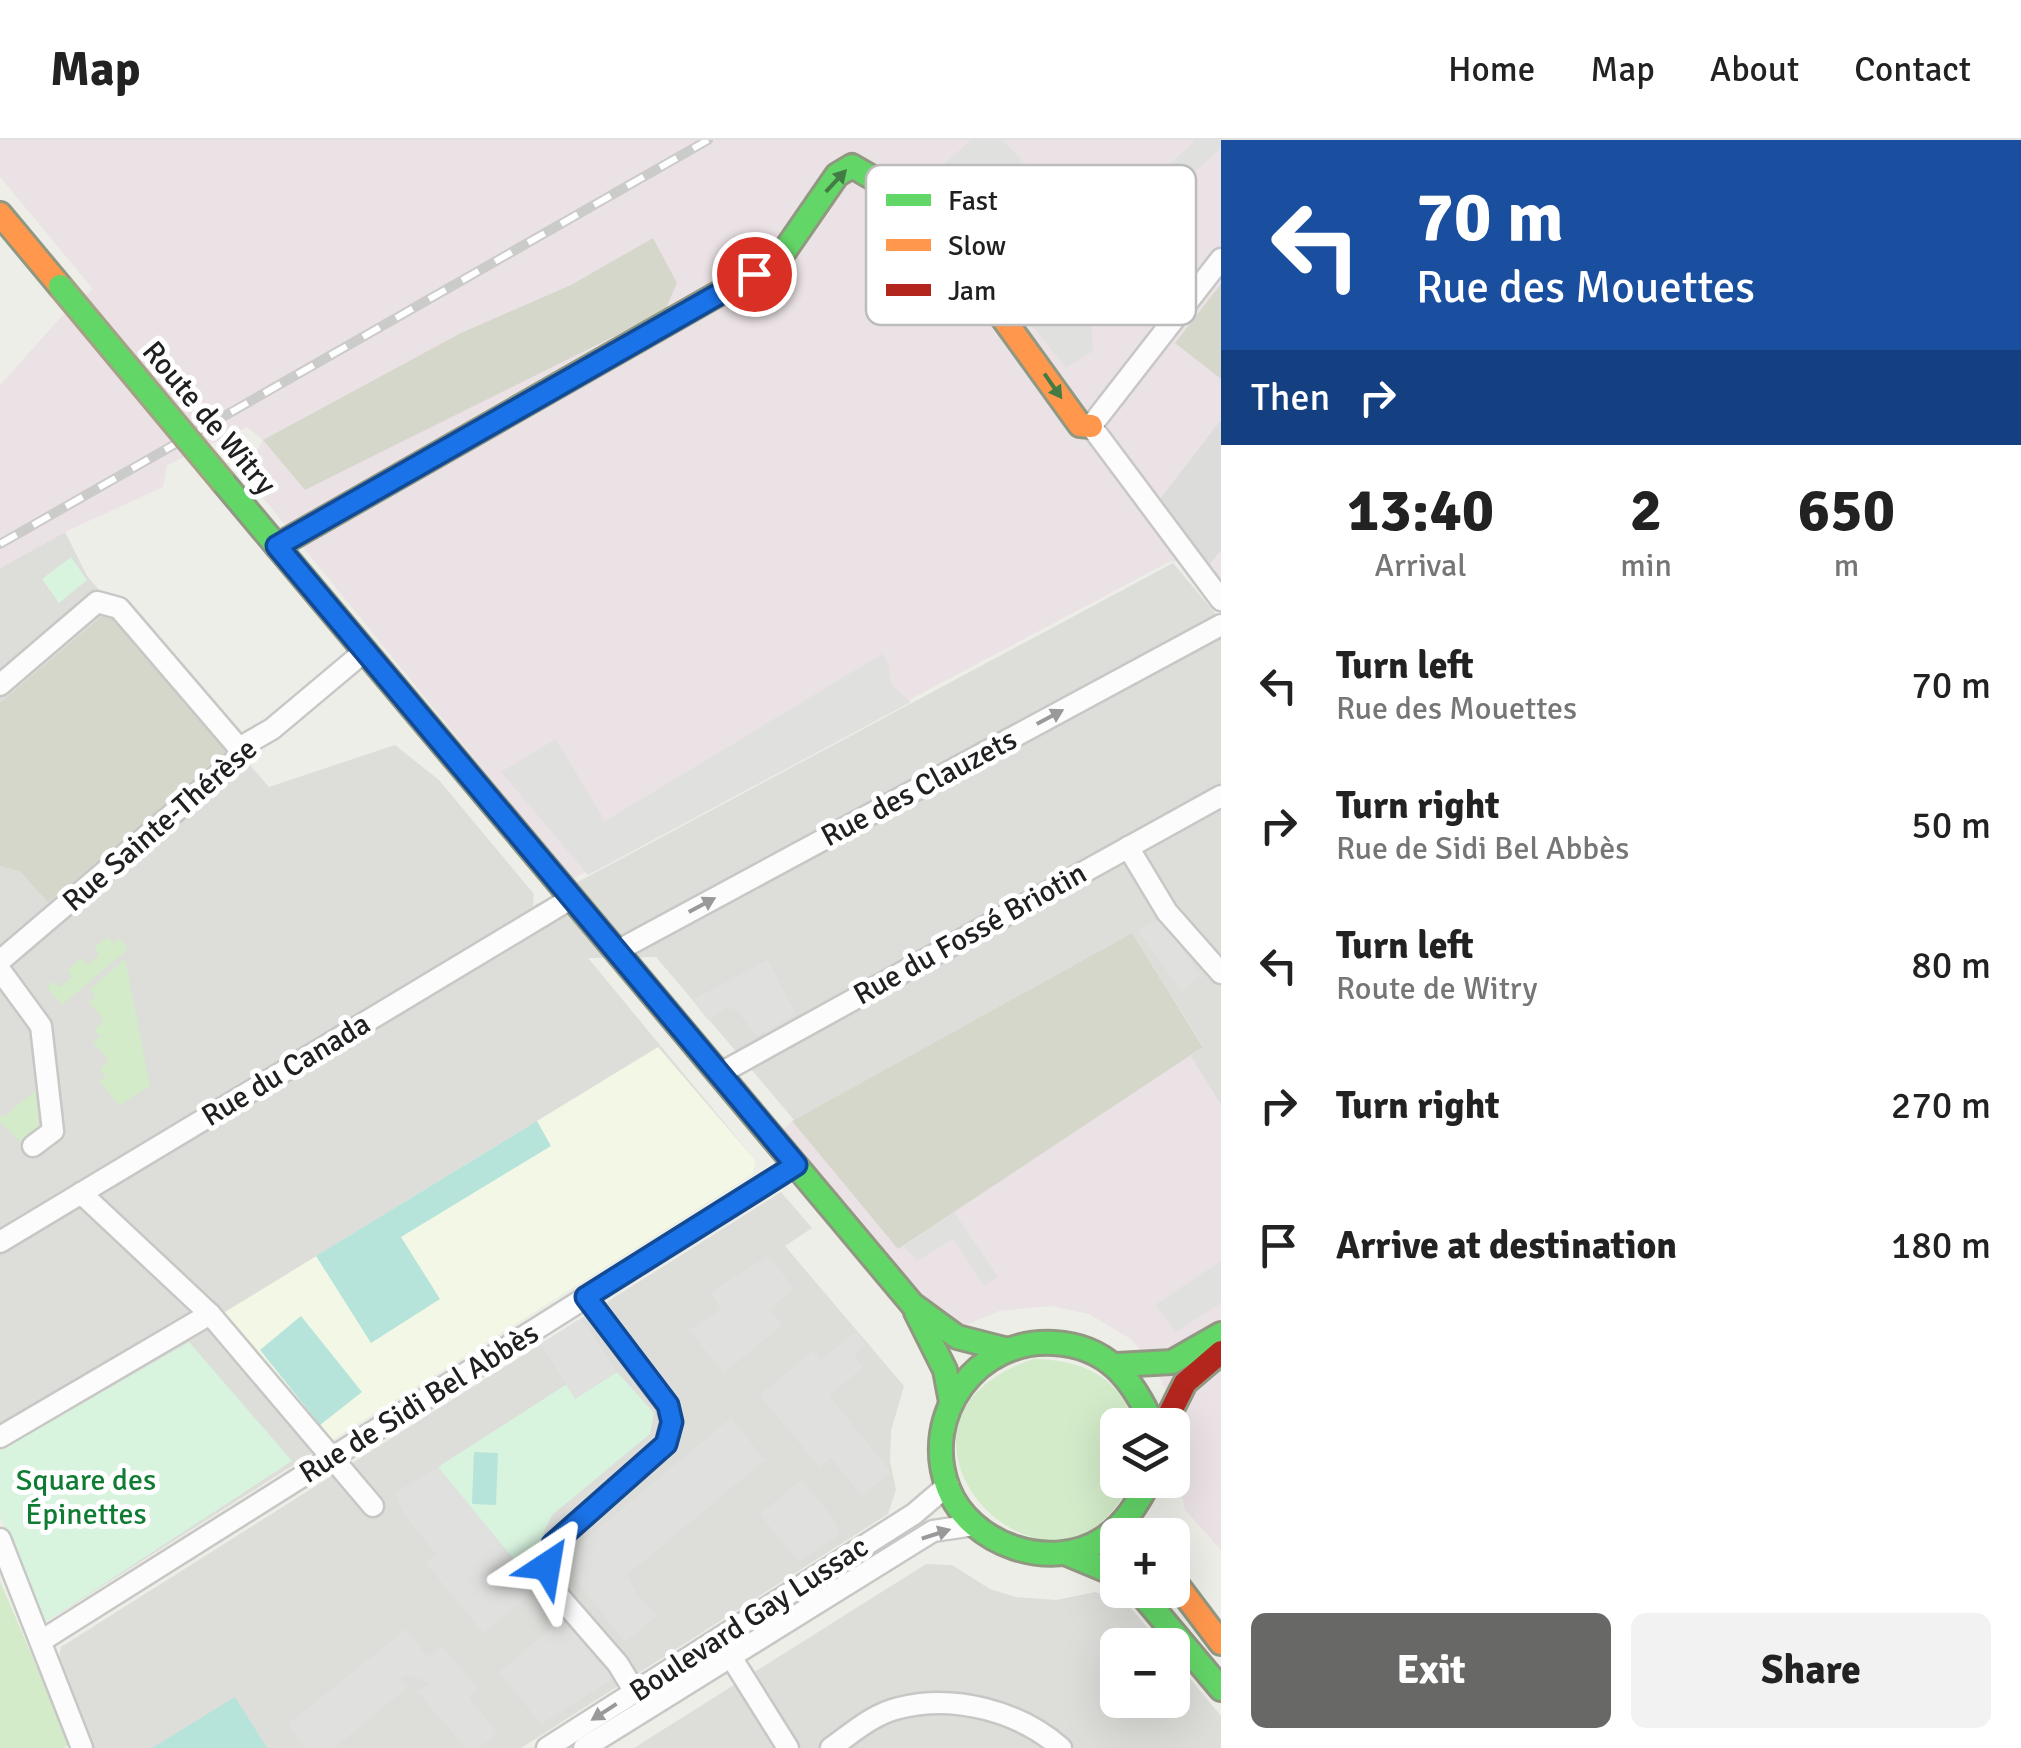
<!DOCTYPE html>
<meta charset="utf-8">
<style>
:root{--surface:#fff;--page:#f2f2f2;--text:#222;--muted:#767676;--line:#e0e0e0;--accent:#686866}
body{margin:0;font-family:Signika,sans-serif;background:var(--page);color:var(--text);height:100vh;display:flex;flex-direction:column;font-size:38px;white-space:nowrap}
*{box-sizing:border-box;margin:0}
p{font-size:32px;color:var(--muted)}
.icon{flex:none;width:55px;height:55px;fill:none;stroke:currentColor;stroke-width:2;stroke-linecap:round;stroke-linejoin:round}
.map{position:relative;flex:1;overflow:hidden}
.sheet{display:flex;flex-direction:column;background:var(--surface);width:800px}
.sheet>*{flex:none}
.top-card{background:#1a4fa0;color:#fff;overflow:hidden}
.buttons{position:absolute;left:1100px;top:1268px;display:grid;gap:20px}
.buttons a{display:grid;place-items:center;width:90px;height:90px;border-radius:15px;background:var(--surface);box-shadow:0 10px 40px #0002;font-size:50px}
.pin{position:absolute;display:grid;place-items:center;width:85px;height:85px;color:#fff;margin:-42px;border:5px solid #fff;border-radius:50%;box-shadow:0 2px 10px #0007}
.me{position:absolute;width:110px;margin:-55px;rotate:33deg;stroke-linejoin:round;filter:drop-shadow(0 0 8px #0008)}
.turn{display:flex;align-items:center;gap:35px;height:210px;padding:0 30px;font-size:45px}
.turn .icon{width:130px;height:130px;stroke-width:2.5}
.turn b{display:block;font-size:70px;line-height:85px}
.then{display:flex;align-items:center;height:95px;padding:0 30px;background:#0003;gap:20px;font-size:38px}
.eta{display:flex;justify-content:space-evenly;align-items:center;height:170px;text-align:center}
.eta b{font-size:60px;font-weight:700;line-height:70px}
.cta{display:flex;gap:20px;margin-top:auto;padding:20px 30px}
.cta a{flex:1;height:115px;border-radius:15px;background:var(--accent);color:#fff;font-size:40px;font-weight:700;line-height:115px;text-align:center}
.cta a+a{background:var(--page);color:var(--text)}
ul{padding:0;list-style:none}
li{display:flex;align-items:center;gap:30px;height:140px;padding:0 30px}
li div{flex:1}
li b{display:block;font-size:38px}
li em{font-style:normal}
header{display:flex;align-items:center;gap:60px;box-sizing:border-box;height:140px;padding:0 50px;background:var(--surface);border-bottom:2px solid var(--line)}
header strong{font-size:48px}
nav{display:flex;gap:55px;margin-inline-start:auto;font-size:35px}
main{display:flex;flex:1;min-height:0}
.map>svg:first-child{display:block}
</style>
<header>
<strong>Map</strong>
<nav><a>Home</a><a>Map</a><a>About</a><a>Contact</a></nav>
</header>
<main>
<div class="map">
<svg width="1221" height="1608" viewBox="0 0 1221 1608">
<rect width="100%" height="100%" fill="#eeeee9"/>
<g fill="#ddddda">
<polygon points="65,392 87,436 269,647 395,605 439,640 534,754 533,766 1173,423 1221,480 1221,965 1190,916 1203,906 1132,793 794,980 656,817 588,818 756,1021 753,1034 44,1483 0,1375 0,1311 218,1176 191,1171 0,1288 0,428"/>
<polygon points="781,1052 812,1088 785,1106 904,1246 891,1291 890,1321 896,1350 888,1374 521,1608 94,1608 59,1518 61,1507"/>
<polygon points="926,1424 952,1425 990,1449 1016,1457 1056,1460 1095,1452 1124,1460 1162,1505 1118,1505 1118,1560 1172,1560 1173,1518 1221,1576 1221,1608 634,1608"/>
</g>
<g fill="#ebe2e5">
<polygon points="0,0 1221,0 1221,468 1180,422 1171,421 572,739 238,327 255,314 263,300 247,287 167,325 163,347 65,392 0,428 0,245 61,177 93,149 0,37"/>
<polygon points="1132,793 1203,907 1191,916 1221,965 1221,1410 1185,1370 1180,1348 1185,1304 1179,1278 1154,1227 1132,1200 1089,1174 1051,1166 999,1171 961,1187 912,1164 773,998 794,980"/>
</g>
<polygon fill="#f3f7e5" points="658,907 756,1021 753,1034 328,1303 220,1175"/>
<polygon fill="#dcdcda" points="1221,280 1221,410 1210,424 1160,359"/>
<g fill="#d5d7cb">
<polygon points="653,98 677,143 665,171 305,350 263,300 461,193 571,145"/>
<polygon points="1221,144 1221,239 1175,203"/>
<polygon points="114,466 232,611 48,762 20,731 0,726 0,563"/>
<polygon points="1132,793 1203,907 898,1109 792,981"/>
</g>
<g fill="#d3ebc9">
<polygon points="107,797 113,803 119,798 128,809 62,865 47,847 54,841 59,847 72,837 67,830 81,818 87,825 99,815 94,808"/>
<polygon points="125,819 150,946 119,965 99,941 105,936 100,929 109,921 93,902 100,896 94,889 104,881 89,862 95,856 90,849"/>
<polygon points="35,951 40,992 23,1004 0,982 0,975 3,977"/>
<path d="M1033,1219C1079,1219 1122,1236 1134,1285H1118V1340H1131C1058,1506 842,1284 1033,1219Z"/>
<polygon points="0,1441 70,1605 63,1608 0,1608"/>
</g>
<g fill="#d8f4df">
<polygon points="71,417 87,440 59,463 42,439"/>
<polygon points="189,1202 292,1321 44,1483 0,1375 0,1311"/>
<polygon points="617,1232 654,1273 650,1294 552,1375 531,1419 520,1427 438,1327 567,1244 576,1258"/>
</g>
<g fill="#b6e4db">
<polygon points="537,981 551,1006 401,1097 440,1159 371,1203 316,1116"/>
<polygon points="301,1176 362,1252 320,1285 260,1210"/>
<polygon points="474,1312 498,1313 496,1365 472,1364"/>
<polygon points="235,1557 267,1608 152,1608"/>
</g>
<g fill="#e0e0de">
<polygon points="971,0 1003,0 1035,35 1043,29 1061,48 1027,81 1065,123 1054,134 1091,169 1093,211 1066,228 935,63 948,53 933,34"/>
<polygon points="1196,0 1221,0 1221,8 1111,109 1095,92"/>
<polygon points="882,514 889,525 891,544 911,562 588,735 501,632 556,599 605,681"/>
<polygon points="1161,778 1200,835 1182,852 1137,790"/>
<polygon points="768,820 796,874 757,896 735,869 725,868 709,881 692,860"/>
<polygon points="954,1072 998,1137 984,1146 953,1099 917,1121 904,1106"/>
<polygon points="768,1116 794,1148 770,1169 782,1185 724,1233 689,1190 721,1170 711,1152"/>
<polygon points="1221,1121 1221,1163 1176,1192 1155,1165"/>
<polygon points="582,1178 617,1232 575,1259 541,1204"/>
<polygon points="855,1192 866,1205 854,1215 863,1227 829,1256 891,1332 862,1356 831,1318 819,1327 760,1255 813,1211 821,1220"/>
<polygon points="731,1278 765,1320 627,1435 636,1453 658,1475 625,1502 577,1441 575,1414 581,1403"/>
<polygon points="438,1327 520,1427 532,1454 483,1493 426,1423 436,1414 405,1376 395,1353"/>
<polygon points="801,1340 833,1378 840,1394 798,1422 760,1374"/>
<polygon points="563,1478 614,1538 541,1584 499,1532"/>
<polygon points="406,1489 427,1517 443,1506 478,1549 469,1558 498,1594 478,1608 466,1608 417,1552 428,1544 426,1541 406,1535 400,1537 408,1547 334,1608 304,1608 288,1584"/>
</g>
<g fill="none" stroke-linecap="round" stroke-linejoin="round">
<g stroke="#c7c7c5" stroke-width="25">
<g id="street">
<polyline points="1221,119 1091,286 1221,460"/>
<polyline points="0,545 97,462 119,468 239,608"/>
<polyline points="1128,707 1167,772 1221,833"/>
<polyline points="617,811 1221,485"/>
<polyline points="0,821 237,619 239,608 272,589 365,511"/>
<polyline points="0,830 41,886 53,991 33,1006"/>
<polyline points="719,934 1221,656"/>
<polyline points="81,1053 210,1174 373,1366"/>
<polyline points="0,1102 572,758"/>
<polyline points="586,1157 667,1265 671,1282 666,1304 553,1404 545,1440 618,1524 635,1552"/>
<polyline points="0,1297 210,1174"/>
<polyline points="0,1399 82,1608"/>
<polyline points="41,1501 796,1025"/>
<polyline points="731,1517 788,1608"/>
<polyline points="547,1608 914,1374 948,1345"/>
<polyline points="584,1608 933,1391 974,1385"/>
<path d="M831,1608C852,1593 873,1574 899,1568C954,1554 1019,1571 1061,1608"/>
</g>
</g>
<g stroke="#919881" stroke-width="28">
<g id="fast">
<polyline points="224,343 912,1164 957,1197 1004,1209"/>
<polyline points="277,406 779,119 837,35 852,26 890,48"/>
<polyline points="916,1172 945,1230 951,1262"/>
<polyline points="1117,1225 1172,1222 1221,1194"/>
<path d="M1150,1340C1137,1364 1126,1383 1103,1399C1051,1433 970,1405 948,1348C920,1274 978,1198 1054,1203C1108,1206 1133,1240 1153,1285"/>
<polyline points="1065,1413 1118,1435"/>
<polyline points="1138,1450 1221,1549"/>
</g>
</g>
<g stroke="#919881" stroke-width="28">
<g id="slow">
<polyline points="890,48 974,138 1080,285 1091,286"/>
<polyline points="0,74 60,146"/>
<polyline points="1172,1438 1221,1503"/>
</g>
</g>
<g stroke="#919881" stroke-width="28">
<polyline id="jam" points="1164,1285 1185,1243 1221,1212"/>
</g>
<use href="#street" stroke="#fcfcfc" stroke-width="20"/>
<use href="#fast" stroke="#63d668" stroke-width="22"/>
<use href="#slow" stroke="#ff974d" stroke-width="22"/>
<use href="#jam" stroke="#b3261e" stroke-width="22"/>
<g stroke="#cbcbca" stroke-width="10">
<polyline id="rail" points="0,404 708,0"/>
</g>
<use href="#rail" stroke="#fff" stroke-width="6" stroke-dasharray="19" stroke-linecap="butt"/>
<g stroke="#a4a285" stroke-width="28" stroke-linecap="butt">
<polyline id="fast-bridge" points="60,146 224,343"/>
</g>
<use href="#fast-bridge" stroke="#63d668" stroke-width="22"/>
</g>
<defs><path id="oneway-solid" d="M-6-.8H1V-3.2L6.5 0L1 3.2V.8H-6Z" transform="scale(2.5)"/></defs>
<g fill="#427b44">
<use href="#oneway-solid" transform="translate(836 41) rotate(-47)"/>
<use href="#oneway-solid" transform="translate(1053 246) rotate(55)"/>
</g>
<g fill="#999">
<use href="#oneway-solid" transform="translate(1050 577) rotate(-28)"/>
<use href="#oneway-solid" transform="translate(702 765) rotate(-28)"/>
<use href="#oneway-solid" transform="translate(936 1394) rotate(-18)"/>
<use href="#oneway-solid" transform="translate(604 1572) rotate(147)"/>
</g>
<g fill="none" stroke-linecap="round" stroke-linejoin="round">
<g stroke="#114b97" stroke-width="25">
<polyline id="route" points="547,1426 553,1404 666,1304 672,1282 668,1265 586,1157 796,1025 277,406 754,134"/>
</g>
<use href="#route" stroke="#1a73e8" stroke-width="18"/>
</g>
<g text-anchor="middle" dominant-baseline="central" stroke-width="10" stroke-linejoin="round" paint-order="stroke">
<g font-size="30" fill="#202020" stroke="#fff">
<text transform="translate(209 278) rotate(50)">Route de Witry</text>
<text transform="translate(919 648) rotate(-28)">Rue des Clauzets</text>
<text transform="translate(160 685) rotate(-41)">Rue Sainte-Thérèse</text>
<text transform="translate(970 794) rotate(-29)">Rue du Fossé Briotin</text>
<text transform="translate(286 930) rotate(-31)">Rue du Canada</text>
<text transform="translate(419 1263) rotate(-32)">Rue de Sidi Bel Abbès</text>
<text transform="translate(749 1479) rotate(-33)">Boulevard Gay Lussac</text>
</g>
<g font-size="30" fill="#107c33" stroke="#fff">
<text x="86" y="1340">Square des<tspan x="86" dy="34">Épinettes</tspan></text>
</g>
</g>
<rect x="866" y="25" width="330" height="160" rx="15" fill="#fff" stroke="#bcbcbc" stroke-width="2.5"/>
<rect x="886" y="54" width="45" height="12" fill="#63d668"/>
<rect x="886" y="99" width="45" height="12" fill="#ff974d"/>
<rect x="886" y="144" width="45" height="12" fill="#b3261e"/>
<g font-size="28" fill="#202020">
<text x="948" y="70">Fast</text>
<text x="948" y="115">Slow</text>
<text x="948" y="160">Jam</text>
</g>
</svg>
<div class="buttons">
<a><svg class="icon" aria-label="layers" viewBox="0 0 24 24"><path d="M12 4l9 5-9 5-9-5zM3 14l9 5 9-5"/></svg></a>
<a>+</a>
<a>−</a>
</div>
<div class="pin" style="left:754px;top:134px;background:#d93025"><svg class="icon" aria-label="arrive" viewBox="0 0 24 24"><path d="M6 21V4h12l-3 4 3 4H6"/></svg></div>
<svg class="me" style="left:547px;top:1426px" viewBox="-20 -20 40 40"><path d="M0-17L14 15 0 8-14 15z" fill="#1a73e8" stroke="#fff" stroke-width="4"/></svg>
</div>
<section class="sheet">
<div class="top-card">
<div class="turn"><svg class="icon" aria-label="left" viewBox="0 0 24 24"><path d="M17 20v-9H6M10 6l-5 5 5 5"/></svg><div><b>70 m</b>Rue des Mouettes</div></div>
<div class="then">Then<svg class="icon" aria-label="right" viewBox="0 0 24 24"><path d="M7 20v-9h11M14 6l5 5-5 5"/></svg></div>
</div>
<div class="eta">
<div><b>13:40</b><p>Arrival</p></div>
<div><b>2</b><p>min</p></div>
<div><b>650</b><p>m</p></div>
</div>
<ul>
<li><svg class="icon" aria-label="left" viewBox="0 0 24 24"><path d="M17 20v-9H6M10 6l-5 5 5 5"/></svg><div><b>Turn left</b><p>Rue des Mouettes</p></div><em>70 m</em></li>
<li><svg class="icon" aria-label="right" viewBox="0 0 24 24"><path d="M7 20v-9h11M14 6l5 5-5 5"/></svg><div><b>Turn right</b><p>Rue de Sidi Bel Abbès</p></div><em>50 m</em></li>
<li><svg class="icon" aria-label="left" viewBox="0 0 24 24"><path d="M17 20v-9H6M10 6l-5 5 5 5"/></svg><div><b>Turn left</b><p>Route de Witry</p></div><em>80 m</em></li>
<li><svg class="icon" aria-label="right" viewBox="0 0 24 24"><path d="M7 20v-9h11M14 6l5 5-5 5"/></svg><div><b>Turn right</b></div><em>270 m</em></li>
<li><svg class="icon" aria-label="arrive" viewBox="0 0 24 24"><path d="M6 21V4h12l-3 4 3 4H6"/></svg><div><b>Arrive at destination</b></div><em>180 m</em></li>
</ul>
<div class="cta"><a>Exit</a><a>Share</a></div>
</section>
</main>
